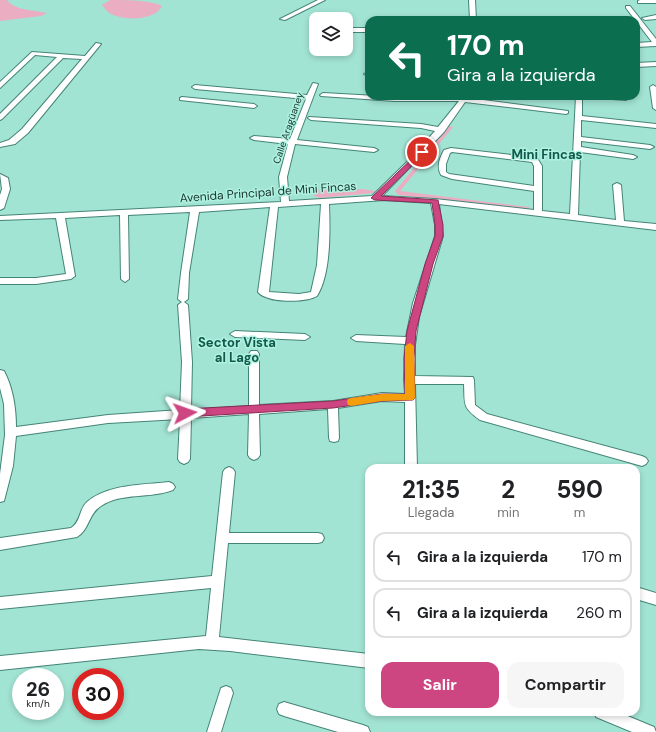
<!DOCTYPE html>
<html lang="es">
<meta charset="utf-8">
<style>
:root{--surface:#fff;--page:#f6f6f6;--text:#202124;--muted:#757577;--line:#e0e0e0;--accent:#cd4581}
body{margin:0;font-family:"DM Sans",sans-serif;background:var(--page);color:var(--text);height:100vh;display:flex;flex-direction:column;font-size:15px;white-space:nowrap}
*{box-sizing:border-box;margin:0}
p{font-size:13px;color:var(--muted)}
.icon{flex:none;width:22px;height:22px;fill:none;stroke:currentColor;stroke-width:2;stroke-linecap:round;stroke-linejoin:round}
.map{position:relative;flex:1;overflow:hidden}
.drawer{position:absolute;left:365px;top:464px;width:275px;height:252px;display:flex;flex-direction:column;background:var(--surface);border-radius:12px;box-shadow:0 2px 6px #0003}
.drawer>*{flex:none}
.top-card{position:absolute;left:365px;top:16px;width:275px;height:84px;border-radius:12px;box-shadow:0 2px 6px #0003;background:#0b6e4f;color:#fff;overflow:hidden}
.fabs{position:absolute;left:309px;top:12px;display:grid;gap:8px}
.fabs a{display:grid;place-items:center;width:44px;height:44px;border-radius:8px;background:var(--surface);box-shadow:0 2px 6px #0003;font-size:20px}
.speed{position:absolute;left:12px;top:668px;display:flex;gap:8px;font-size:20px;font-weight:700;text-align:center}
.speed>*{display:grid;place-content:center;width:52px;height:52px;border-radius:50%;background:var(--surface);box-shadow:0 2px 6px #0003;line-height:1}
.speed small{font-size:10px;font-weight:400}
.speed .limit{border:6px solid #d22;background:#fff;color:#111}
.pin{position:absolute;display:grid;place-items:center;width:34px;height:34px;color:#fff;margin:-17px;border:2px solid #fff;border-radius:50%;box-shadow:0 1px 4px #0007}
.me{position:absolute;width:44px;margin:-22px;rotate:86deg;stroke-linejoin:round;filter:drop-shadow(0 0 3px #0008)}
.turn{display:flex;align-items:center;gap:14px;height:84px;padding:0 16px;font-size:18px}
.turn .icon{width:52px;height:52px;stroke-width:2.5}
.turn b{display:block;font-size:28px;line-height:34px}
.eta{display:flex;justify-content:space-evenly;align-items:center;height:68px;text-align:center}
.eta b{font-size:24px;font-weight:700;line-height:28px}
.button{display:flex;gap:8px;margin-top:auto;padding:8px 16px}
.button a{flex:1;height:46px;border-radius:12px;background:var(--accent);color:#fff;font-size:16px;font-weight:700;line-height:46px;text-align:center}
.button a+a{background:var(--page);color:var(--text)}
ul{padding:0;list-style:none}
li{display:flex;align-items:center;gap:12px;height:50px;margin:0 8px 6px;padding:0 8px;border:2px solid var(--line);border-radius:12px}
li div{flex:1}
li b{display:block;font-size:15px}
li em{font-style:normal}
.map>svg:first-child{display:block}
</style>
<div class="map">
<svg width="656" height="732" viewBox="0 0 656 732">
<rect width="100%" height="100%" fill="#a2e4d4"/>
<g fill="#eaadc1">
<path d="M0,0H7C15,11 35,10 47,13L41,16L0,21Z"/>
<path d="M110,0C124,0 152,0 162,6C154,22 120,21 108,12C106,11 104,7 102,5Z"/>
<polygon points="449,126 453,127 400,191 529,207 529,210 398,195 395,191"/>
<polygon points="362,189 375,191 374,193 320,198 314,196 312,190"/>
</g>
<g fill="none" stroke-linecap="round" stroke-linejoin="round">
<g stroke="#448476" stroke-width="2">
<g id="minor">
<polygon points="318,0 325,0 285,20 280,19"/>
<polygon points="469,0 475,0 476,20 470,20"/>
<polygon points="640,0 656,0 656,3 638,3 638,1"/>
<polygon points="626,6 630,6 656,39 656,46 636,47 636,43 652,42 626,8"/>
<polygon points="656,15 656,19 645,20 642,18"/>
<rect x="346" y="28" width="23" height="4"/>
<polygon points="96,43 101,44 28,133 15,144 0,147 0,143 9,140 22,129 82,59 63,58 2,119 0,120 0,114 57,57 35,55 0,88 0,82 32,52 85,56"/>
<polygon points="656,62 656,66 636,67 636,63"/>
<polygon points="367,72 369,72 369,76 364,74"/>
<path d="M313,83L318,84L297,140L374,148L378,150L374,152L295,144L287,177L289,201L372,196L409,160L435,131L421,128L311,120L308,118L309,117L421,124L438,127L459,101H395L321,96L320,95L323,93L395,97L450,96L462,97L469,96L468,98L568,111V113L566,114L465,102L444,132L382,196L435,199L534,210V191L452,179L441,175C436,166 440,158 444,150L451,148L537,158L542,166V211L570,214L576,96H582V116L656,124V128L581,120V137L650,145L654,147L650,149L581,141V147L633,155L637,157L633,159L580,152L578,215L616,220L613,185L617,183L621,185L624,221L656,224V230L439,204L443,236L419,317L415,345V376L473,377L474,380L475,405L487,414L642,456L646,458L648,461L646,464L642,466L480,420C462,407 465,405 464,384H415L417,468H405V402L382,401L338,408L339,438L338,441L334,442L330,441L329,438L328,409L259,414L260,455L258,458L254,460L250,458L248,455L249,414L191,418L190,459L188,462L184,464L180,462L178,459L180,419L108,423L16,436L13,466L4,501L0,502V474L5,435L4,404L0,388V370L4,371C13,388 16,408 16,427L108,415L180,410L182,362L178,305L182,302L178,299L181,273L190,212L128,215L129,279L125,282L121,279L120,215L65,218L75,276L71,279L36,284H0V278H36L66,274L56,218L0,220V216L281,202L279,177L288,144L254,140L250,138L254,136L290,139L306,99L195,89L192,87L195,85L307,95ZM452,152L532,162L534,166V186L449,174L446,172V164L450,153ZM384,200L431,203L435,225V236L413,303L406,337L356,335L351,338L356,341L405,344L404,380L405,394L382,393L333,401L259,405V354L257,351H251L249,354V406L191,410L192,362L188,305L184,302L188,299L189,273L199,212L270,207L258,292C267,303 306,303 317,296C331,274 330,230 329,204ZM321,204L317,265L311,292L299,294L269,292L278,207Z"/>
<polygon points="653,85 656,87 656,110 653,108 650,87"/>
<polygon points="595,96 626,96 629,98 626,100 598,98"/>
<polygon points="182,97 254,104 257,106 254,108 180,100 180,98"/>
<polygon points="0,174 8,178 10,189 4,208 0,210 0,195 2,189"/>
<polygon points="235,331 305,334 310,337 305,340 235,337 230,334"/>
<polygon points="229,467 233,469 235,472 229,533 318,533 322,534 324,538 322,542 318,543 228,543 219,637 369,654 369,668 230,651 199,649 0,670 0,656 206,636 211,588 0,609 0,597 212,576 223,472 225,469"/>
<path d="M169,482L173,484L175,487L173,490C150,499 122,492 101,506C88,514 90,529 77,537L0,550V538L71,528C81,522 79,509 87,502C108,484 143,485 169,482Z"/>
<polygon points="636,587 656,593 656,605 636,599"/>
<polygon points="226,686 231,688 233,693 221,732 207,732 221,688"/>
<polygon points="284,702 363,725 368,727 370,732 338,732 284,716 279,714 277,709 279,704"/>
<polygon points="594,712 618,712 654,727 656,732 632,732 596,717"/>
</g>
</g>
<use href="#minor" fill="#fff" fill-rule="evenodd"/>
</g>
<polygon fill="#cd4581" stroke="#852d54" points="420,151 426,152 381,196 438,200 443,225 443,236 433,264 416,331 414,358 415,398 413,400 382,401 333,408 185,417 182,416 180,413 182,411 185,409 333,401 382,394 405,394 404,358 407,331 425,264 435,236 435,225 432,203 375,200 371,198"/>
<polygon fill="#f59e0b" points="410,343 414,346 415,398 413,400 382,401 351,406 348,405 347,402 348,399 351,398 382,394 405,394 405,346"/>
<g text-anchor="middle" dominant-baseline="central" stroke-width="3" stroke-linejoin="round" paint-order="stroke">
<g font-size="10" fill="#1a352f" stroke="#aff2e1">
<text transform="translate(288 128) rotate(-71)">Calle Aragüaney</text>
</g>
<g font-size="12" fill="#1a352f" stroke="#aff2e1">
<text transform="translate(268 192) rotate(-4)">Avenida Principal de Mini Fincas</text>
</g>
<g font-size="13" font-weight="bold" fill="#11594b" stroke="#aff2e1">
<text x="547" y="154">Mini Fincas</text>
</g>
<g font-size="13" font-weight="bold" fill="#11594b" stroke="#aff2e1">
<text x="237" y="342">Sector Vista<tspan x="237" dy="15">al Lago</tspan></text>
</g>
</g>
</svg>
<div class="fabs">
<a><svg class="icon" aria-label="layers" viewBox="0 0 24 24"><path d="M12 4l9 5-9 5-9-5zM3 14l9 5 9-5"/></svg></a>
</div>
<div class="speed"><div>26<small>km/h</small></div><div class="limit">30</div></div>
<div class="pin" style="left:422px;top:152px;background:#d93025"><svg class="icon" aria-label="arrive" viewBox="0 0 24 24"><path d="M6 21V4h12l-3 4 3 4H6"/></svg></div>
<svg class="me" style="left:185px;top:413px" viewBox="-20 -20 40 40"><path d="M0-17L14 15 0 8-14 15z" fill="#cd4581" stroke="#fff" stroke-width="4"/></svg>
<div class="top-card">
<div class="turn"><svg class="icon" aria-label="left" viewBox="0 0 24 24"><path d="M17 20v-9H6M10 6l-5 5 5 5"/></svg><div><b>170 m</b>Gira a la izquierda</div></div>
</div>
<section class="drawer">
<div class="eta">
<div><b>21:35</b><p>Llegada</p></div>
<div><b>2</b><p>min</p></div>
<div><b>590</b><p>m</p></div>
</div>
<ul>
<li><svg class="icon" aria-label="left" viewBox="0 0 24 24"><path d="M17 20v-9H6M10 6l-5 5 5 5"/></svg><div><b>Gira a la izquierda</b></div><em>170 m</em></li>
<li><svg class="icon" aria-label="left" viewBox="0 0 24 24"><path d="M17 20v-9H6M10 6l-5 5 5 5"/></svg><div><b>Gira a la izquierda</b></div><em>260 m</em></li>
</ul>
<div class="button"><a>Salir</a><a>Compartir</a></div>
</section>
</div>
